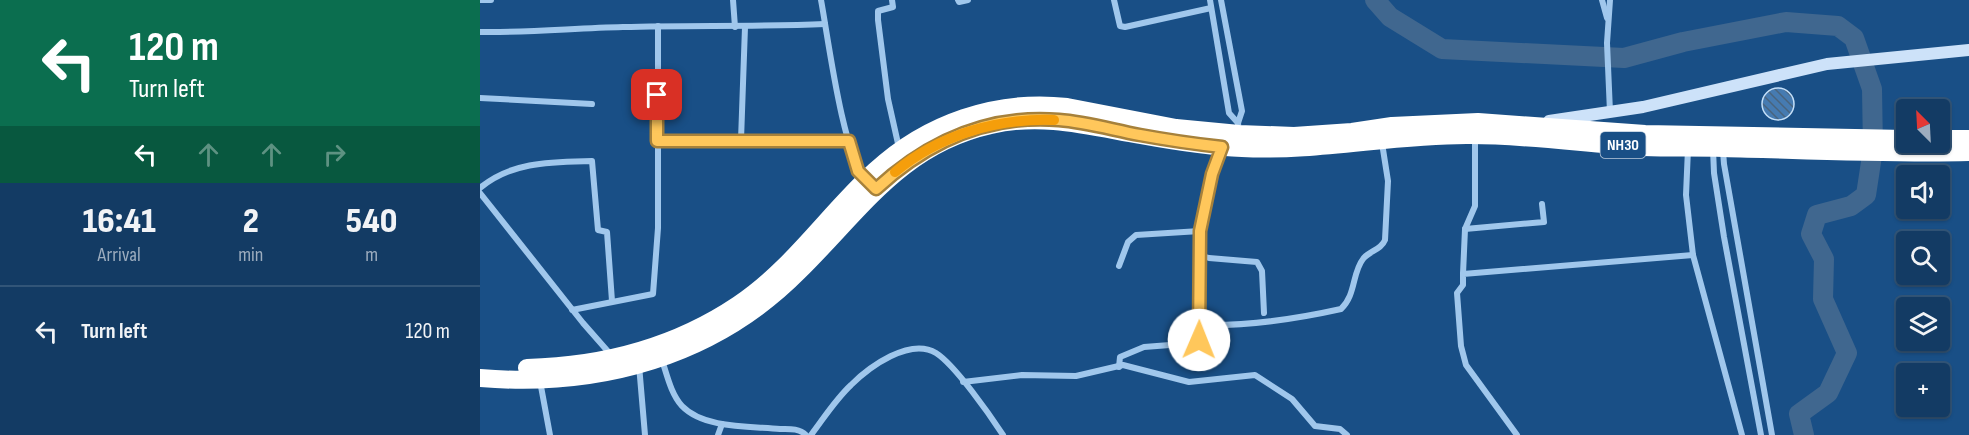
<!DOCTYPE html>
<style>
:root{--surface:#133b64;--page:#20466d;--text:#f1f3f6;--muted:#9dadbf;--line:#325578}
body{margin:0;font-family:"Sofia Sans Condensed",sans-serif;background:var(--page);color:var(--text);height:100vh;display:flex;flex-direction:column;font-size:22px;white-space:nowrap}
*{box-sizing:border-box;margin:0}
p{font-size:20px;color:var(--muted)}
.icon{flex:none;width:33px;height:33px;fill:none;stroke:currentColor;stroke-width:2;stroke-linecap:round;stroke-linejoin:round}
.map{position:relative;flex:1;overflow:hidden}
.side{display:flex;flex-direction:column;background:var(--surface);width:480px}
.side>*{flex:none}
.banner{background:#0b6e4f;color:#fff;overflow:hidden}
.needle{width:39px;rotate:336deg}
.tools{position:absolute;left:1416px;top:99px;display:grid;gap:12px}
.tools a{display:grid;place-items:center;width:54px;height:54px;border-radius:6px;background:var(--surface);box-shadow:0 2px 4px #0004,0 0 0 2px var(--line);font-size:30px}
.pin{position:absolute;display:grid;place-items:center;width:51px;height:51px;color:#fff;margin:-26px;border-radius:12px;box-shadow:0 3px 9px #0006}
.me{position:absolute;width:66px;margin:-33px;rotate:1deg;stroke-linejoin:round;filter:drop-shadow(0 0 4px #0008)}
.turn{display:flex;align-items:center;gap:21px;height:126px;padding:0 30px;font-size:27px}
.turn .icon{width:78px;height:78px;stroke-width:2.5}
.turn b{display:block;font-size:42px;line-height:51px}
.lanes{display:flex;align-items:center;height:57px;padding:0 30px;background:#0003;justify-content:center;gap:30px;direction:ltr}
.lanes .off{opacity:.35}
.eta{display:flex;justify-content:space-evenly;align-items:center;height:102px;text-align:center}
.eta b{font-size:36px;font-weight:800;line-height:42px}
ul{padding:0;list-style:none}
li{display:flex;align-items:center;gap:18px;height:90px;padding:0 30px;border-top:2px solid var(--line)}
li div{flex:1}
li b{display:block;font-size:22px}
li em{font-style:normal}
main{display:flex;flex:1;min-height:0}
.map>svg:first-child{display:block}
</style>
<main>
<section class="side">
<div class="banner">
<div class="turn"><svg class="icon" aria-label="left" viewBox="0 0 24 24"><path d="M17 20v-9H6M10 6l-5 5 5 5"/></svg><div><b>120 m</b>Turn left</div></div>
<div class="lanes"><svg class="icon" aria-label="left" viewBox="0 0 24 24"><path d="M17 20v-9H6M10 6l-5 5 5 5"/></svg><svg class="icon off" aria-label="ahead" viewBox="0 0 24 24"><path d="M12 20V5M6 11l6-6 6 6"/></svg><svg class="icon off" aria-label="ahead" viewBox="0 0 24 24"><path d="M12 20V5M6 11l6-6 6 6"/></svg><svg class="icon off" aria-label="right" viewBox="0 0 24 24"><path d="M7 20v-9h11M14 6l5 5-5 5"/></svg></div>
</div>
<div class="eta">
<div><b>16:41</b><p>Arrival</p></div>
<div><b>2</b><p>min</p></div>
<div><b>540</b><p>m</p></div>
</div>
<ul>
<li><svg class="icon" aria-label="left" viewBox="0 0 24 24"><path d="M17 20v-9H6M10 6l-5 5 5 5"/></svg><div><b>Turn left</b></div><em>120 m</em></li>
</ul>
</section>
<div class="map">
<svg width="1489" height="435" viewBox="0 0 1489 435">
<defs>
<pattern id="building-back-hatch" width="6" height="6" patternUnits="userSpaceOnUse" patternTransform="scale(1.5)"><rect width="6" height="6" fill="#467bb1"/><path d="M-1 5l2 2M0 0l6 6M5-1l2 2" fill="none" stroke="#49647e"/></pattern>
</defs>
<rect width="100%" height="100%" fill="#194f86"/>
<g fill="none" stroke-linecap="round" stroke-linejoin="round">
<polyline stroke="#40678f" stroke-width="20" points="895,0 910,17 962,49 1144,58 1203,42 1306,22 1358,26 1374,38 1392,89 1393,149 1386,195 1371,206 1337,215 1331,234 1344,259 1343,299 1367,353 1348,393 1319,414 1324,435"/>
</g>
<circle fill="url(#building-back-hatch)" stroke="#c5e0f9" stroke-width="1.5" cx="1298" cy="104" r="16"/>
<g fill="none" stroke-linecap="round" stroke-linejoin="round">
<g stroke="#a0c7ec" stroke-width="6">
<polyline points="0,0 11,0"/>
<polyline points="253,0 255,27"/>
<path d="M341,0C348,37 363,155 385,178"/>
<polyline points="412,0 413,7 398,11 398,20 408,99 419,148"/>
<polyline points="478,0 479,2 488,0"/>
<polyline points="634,0 640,26 645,27 731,8"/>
<polyline points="730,0 749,113 758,123"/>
<polyline points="741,0 762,111 758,123 759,133"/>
<polyline points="1122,0 1127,18"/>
<polyline points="1130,0 1127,43 1130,112"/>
<polyline points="265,27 261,140 369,141"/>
<path d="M0,32C48,33 95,28 143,27C210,25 278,27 345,24"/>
<polyline points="0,98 112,104"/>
<polyline points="177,141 261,140"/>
<polyline points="1208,149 1206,195 1213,255 1262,435"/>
<polyline points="1233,149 1234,173 1244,237 1281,435"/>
<polyline points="1243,151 1244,164 1292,435"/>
<path d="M0,188C32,161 73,162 112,161L118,230L127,232L132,301"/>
<polyline points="0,193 103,323 132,356"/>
<polyline points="985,229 1064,222 1062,204"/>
<polyline points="719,255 729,258 777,262 782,271 784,313"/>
<polyline points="639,266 648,242 656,235 720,231"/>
<polyline points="983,274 985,229 995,206 995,139"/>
<polyline points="92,310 173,294 178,228 178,26"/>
<polyline points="719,327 720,231 732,174 741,150"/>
<path d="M182,360C187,375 191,394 202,406C224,429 271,426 300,429C309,429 319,428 326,435"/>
<polyline points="159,365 165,435"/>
<path d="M639,367L640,357L664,347L716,343L719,341L718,330L723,325C769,326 816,319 861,309C876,295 872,273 883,259C889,251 901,250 905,240L908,181L902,143"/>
<polyline points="60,381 70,435"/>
<polyline points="483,382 542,375 596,376 643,365 709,382 775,375 812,399 835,426 860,429 867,435"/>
<polyline points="238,435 242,424"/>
<path d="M331,435C344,418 355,400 371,385C389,367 430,337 456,353C475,365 510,415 523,435"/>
<polyline points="1037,435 986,365 981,346 977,293 983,285 983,274 1213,255"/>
</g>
<polyline stroke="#cde2f9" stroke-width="12" points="1069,121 1163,107 1347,64 1489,50"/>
<g stroke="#fff" stroke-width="18">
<polyline points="1460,139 1489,139"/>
<path d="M47,368C123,366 194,348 258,305C313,268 347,215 395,171C447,123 516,99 587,107L696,128L759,134L814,136L872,132L912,126L998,122L1165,134L1426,139"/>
<path d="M0,378C119,388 234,357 319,271C381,210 421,145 511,125C562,113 609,126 660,135C693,141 728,147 762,148C839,152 914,134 991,135C1049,135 1107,144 1164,147C1191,148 1217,147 1244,148C1326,150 1407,154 1489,152"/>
</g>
</g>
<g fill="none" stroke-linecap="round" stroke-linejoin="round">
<g stroke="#a6813b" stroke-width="15">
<path id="route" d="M177,95V141H369L378,171L396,189C447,142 507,114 579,120C606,122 633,130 660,135C687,140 715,144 742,147L732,174L720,231L719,340"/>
</g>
<use href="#route" stroke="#ffc75b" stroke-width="10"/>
<path stroke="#f59e0b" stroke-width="10" d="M415,172C459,135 517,118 574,120"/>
</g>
<g text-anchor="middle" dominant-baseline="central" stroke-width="6" stroke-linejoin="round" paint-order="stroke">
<rect fill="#194f86" stroke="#bacadb" stroke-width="1.5" x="1120.5" y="132" width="45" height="26" rx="4.5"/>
<g font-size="16" font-weight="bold" fill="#fff">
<text x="1143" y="145">NH30</text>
</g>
</g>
</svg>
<div class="tools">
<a><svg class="needle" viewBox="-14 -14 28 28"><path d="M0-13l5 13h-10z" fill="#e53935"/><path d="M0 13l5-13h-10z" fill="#9dadbf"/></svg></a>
<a><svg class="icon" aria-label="sound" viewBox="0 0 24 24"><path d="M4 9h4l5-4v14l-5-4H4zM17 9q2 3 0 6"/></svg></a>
<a><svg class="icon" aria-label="search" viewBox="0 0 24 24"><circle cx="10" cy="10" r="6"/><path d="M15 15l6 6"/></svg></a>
<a><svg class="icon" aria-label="layers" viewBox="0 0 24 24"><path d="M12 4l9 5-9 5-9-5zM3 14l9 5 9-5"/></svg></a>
<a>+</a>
</div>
<div class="pin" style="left:177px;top:95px;background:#d93025"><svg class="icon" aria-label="arrive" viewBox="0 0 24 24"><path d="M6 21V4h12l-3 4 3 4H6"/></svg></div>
<svg class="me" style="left:719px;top:340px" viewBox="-20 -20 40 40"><circle r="19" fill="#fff"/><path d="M0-13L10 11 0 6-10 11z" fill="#ffc75b"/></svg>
</div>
</main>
